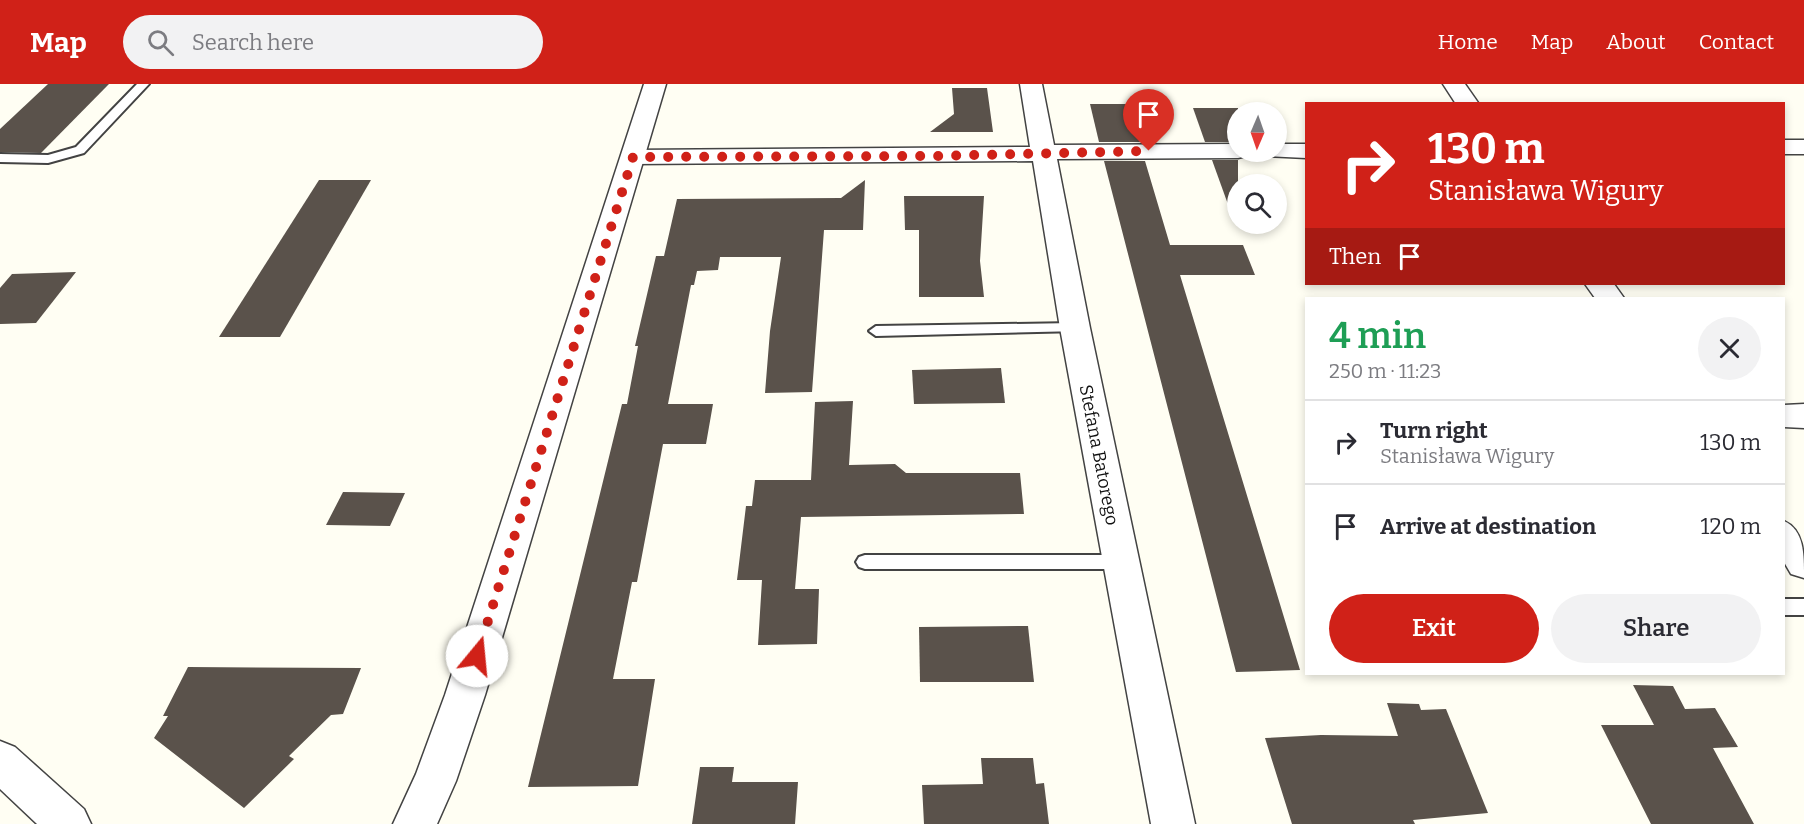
<!DOCTYPE html>
<meta charset="utf-8">
<style>
:root{--surface:#fff;--page:#f2f2f3;--text:#2b2b33;--muted:#7c7c81;--line:#e1e1e2;--accent:#d02118}
body{margin:0;font-family:Bitter,serif;background:var(--page);color:var(--text);height:100vh;display:flex;flex-direction:column;font-size:22px;white-space:nowrap}
*{box-sizing:border-box;margin:0}
p{font-size:20px;color:var(--muted)}
.icon{flex:none;width:33px;height:33px;fill:none;stroke:currentColor;stroke-width:2;stroke-linecap:round;stroke-linejoin:round}
.map{position:relative;flex:1;overflow:hidden}
.details{position:absolute;left:1305px;top:213px;width:480px;height:378px;display:flex;flex-direction:column;background:var(--surface);border-radius:0px;box-shadow:0 3px 9px #0003}
.details>*{flex:none}
.banner{position:absolute;left:1305px;top:18px;width:480px;height:183px;border-radius:0px;box-shadow:0 3px 9px #0003;background:#d02118;color:#fff;overflow:hidden}
.needle{width:39px;rotate:182deg}
.tools{position:absolute;left:1227px;top:18px;display:grid;gap:12px}
.tools a{display:grid;place-items:center;width:60px;height:60px;border-radius:50%;background:var(--surface);box-shadow:0 3px 9px #0003;font-size:30px}
.pin{position:absolute;display:grid;place-items:center;width:51px;height:51px;color:#fff;margin:-62px -26px;border-radius:50% 50% 50% 0;rotate:-45deg;box-shadow:0 0 6px #0007}
.pin .icon{rotate:45deg}
.me{position:absolute;width:66px;margin:-33px;rotate:17deg;stroke-linejoin:round;filter:drop-shadow(0 0 4px #0008)}
.turn{display:flex;align-items:center;gap:21px;height:126px;padding:0 24px;font-size:27px}
.turn .icon{width:78px;height:78px;stroke-width:2.5}
.turn b{display:block;font-size:42px;line-height:51px}
.then{display:flex;align-items:center;height:57px;padding:0 24px;background:#0003;gap:12px;font-size:22px}
.round{display:grid;place-items:center;flex:none;width:63px;height:63px;border-radius:32px;background:var(--page)}
.headline{display:flex;align-items:center;justify-content:space-between;height:102px;padding:0 24px}
h1{font-size:36px;font-weight:600;line-height:45px;color:#1e9e55}
.cta{display:flex;gap:12px;margin-top:auto;padding:12px 24px}
.cta a{flex:1;height:69px;border-radius:36px;background:var(--accent);color:#fff;font-size:24px;font-weight:600;line-height:69px;text-align:center}
.cta a+a{background:var(--page);color:var(--text)}
ul{padding:0;list-style:none}
li{display:flex;align-items:center;gap:18px;height:84px;padding:0 24px;border-top:2px solid var(--line)}
li div{flex:1}
li b{display:block;font-size:22px}
li em{font-style:normal}
header{display:flex;align-items:center;gap:36px;box-sizing:border-box;height:84px;padding:0 30px;background:var(--accent);color:#fff}
header strong{font-size:28px}
nav{display:flex;gap:33px;margin-inline-start:auto;font-size:21px}
.search{width:420px;height:54px;background:var(--page);display:flex;align-items:center;gap:15px;box-sizing:border-box;padding:0 21px;border-radius:33px;color:var(--muted);font-size:22px}
.map>svg:first-child{display:block}
</style>
<header>
<strong>Map</strong>
<div class="search"><svg class="icon" aria-label="search" viewBox="0 0 24 24"><circle cx="10" cy="10" r="6"/><path d="M15 15l6 6"/></svg>Search here</div>
<nav><a>Home</a><a>Map</a><a>About</a><a>Contact</a></nav>
</header>
<div class="map">
<svg width="1804" height="740" viewBox="0 0 1804 740">
<rect width="100%" height="100%" fill="#fffef3"/>
<g fill="#5a524b">
<polygon points="48,0 109,0 41,69 0,68 0,45"/>
<polygon points="952,4 987,4 993,48 930,48 954,30"/>
<polygon points="1090,20 1130,20 1140,58 1099,58"/>
<polygon points="1193,24 1238,24 1238,58 1205,58"/>
<polygon points="1212,76 1238,76 1238,136 1234,137"/>
<polygon points="1104,77 1145,77 1170,161 1243,161 1255,191 1180,191 1300,586 1236,588"/>
<polygon points="319,96 371,96 280,253 219,253"/>
<polygon points="865,96 863,146 824,146 812,308 765,309 770,247 781,173 720,173 718,186 697,187 694,201 691,201 668,320 713,320 706,360 663,360 637,498 632,498 613,595 655,595 638,702 528,703 622,320 627,320 638,262 635,262 656,172 664,172 677,115 841,114"/>
<polygon points="904,112 984,112 980,177 984,213 919,213 919,146 905,146"/>
<polygon points="76,188 36,239 0,240 0,204 12,190"/>
<polygon points="1001,284 1005,319 914,320 912,286"/>
<polygon points="853,317 849,381 895,380 906,389 1020,389 1024,430 801,433 795,505 819,505 817,560 758,561 762,496 737,496 746,422 752,422 755,396 811,396 815,318"/>
<polygon points="343,408 405,409 390,442 326,441"/>
<polygon points="1028,542 1034,598 920,598 919,543"/>
<polygon points="188,583 361,584 343,630 331,631 289,672 294,675 244,724 154,654 168,632 163,632"/>
<polygon points="1633,601 1673,602 1685,625 1715,624 1738,663 1713,664 1754,740 1651,740 1601,641 1654,641"/>
<polygon points="1387,619 1419,620 1421,626 1446,625 1488,729 1413,736 1415,740 1292,740 1265,654 1321,651 1398,652"/>
<polygon points="981,674 1033,674 1036,700 1044,699 1049,740 924,740 922,701 983,700"/>
<polygon points="700,683 734,683 732,698 798,698 795,740 692,740"/>
</g>
<g fill="none" stroke-linecap="round" stroke-linejoin="round">
<g stroke="#434343" stroke-width="4">
<g id="service">
<polygon points="137,0 149,0 84,69 48,79 0,78 0,70 48,71 76,63"/>
<polygon points="1075,239 1082,244 1080,247 876,252 869,247 876,242"/>
<polygon points="865,471 1120,471 1126,473 1129,478 1126,483 1120,485 865,485 859,483 856,478 859,473"/>
<rect x="1784" y="515" width="20" height="16"/>
</g>
</g>
<g stroke="#434343" stroke-width="3">
<g id="minor">
<polygon points="1020,0 1042,0 1054,61 1238,60 1238,68 1250,68 1247,72 1238,74 1057,75 1090,244 1195,740 1151,740 1060,244 1033,77 633,80 624,78 621,73 624,68 633,66 1030,63"/>
<polygon points="1443,0 1465,0 1479,20 1456,20"/>
<rect x="1784" y="56" width="20" height="14"/>
<polygon points="1276,60 1306,60 1306,74 1267,72 1264,68 1276,68"/>
<polygon points="1585,200 1614,200 1624,214 1595,214"/>
<polygon points="1804,320 1804,344 1784,343 1784,321"/>
<path d="M1784,437C1804,446 1804,469 1804,494L1791,490L1784,478Z"/>
<polygon points="0,657 15,663 84,725 91,740 37,740 0,705"/>
</g>
</g>
<g stroke="#434343" stroke-width="3">
<polygon id="tertiary" points="644,0 666,0 485,611 456,697 437,740 393,740 416,690 445,611"/>
</g>
<use href="#service" fill="#fff" fill-rule="evenodd"/>
<use href="#minor" fill="#fff" fill-rule="evenodd"/>
<use href="#tertiary" fill="#fff" fill-rule="evenodd"/>
</g>
<g fill="none" stroke-linecap="round" stroke-linejoin="round">
<polyline stroke="#d02118" stroke-width="10" stroke-dasharray="0 18" points="477,572 633,73 935,72 1149,67"/>
</g>
<g text-anchor="middle" dominant-baseline="central" stroke-width="6" stroke-linejoin="round" paint-order="stroke">
<g font-size="18" fill="#101010" stroke="#fff">
<text transform="translate(1099 371) rotate(79)">Stefana Batorego</text>
</g>
</g>
</svg>
<div class="tools">
<a><svg class="needle" viewBox="-14 -14 28 28"><path d="M0-13l5 13h-10z" fill="#e53935"/><path d="M0 13l5-13h-10z" fill="#7c7c81"/></svg></a>
<a><svg class="icon" aria-label="search" viewBox="0 0 24 24"><circle cx="10" cy="10" r="6"/><path d="M15 15l6 6"/></svg></a>
</div>
<div class="pin" style="left:1149px;top:67px;background:#d93025"><svg class="icon" aria-label="arrive" viewBox="0 0 24 24"><path d="M6 21V4h12l-3 4 3 4H6"/></svg></div>
<svg class="me" style="left:477px;top:572px" viewBox="-20 -20 40 40"><circle r="19" fill="#fff"/><path d="M0-13L10 11 0 6-10 11z" fill="#d02118"/></svg>
<div class="banner">
<div class="turn"><svg class="icon" aria-label="right" viewBox="0 0 24 24"><path d="M7 20v-9h11M14 6l5 5-5 5"/></svg><div><b>130 m</b>Stanisława Wigury</div></div>
<div class="then">Then<svg class="icon" aria-label="arrive" viewBox="0 0 24 24"><path d="M6 21V4h12l-3 4 3 4H6"/></svg></div>
</div>
<section class="details">
<div class="headline"><div><h1>4 min</h1><p>250 m · 11:23</p></div><a class="round"><svg class="icon" aria-label="close" viewBox="0 0 24 24"><path d="M6 6l12 12M18 6L6 18"/></svg></a></div>
<ul>
<li><svg class="icon" aria-label="right" viewBox="0 0 24 24"><path d="M7 20v-9h11M14 6l5 5-5 5"/></svg><div><b>Turn right</b><p>Stanisława Wigury</p></div><em>130 m</em></li>
<li><svg class="icon" aria-label="arrive" viewBox="0 0 24 24"><path d="M6 21V4h12l-3 4 3 4H6"/></svg><div><b>Arrive at destination</b></div><em>120 m</em></li>
</ul>
<div class="cta"><a>Exit</a><a>Share</a></div>
</section>
</div>
